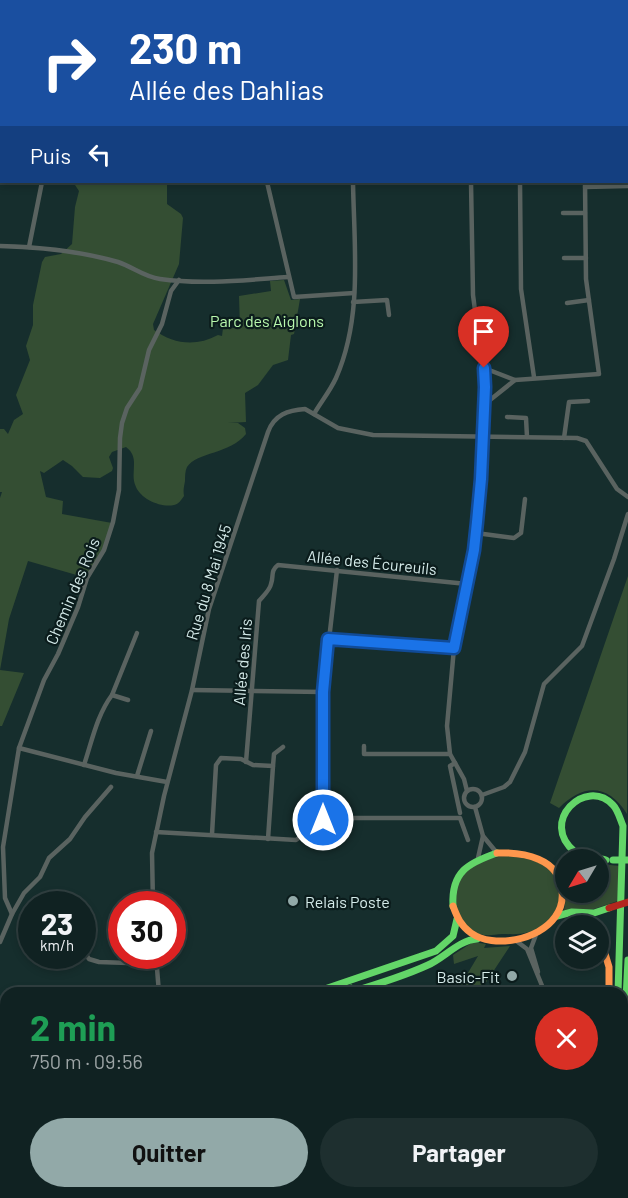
<!DOCTYPE html>
<html lang="fr">
<meta charset="utf-8">
<style>
:root{--surface:#102222;--page:#1e2f2f;--text:#f1f3f6;--muted:#9ca4a5;--line:#303f40;--accent:#92a9a8}
body{margin:0;font-family:Barlow,sans-serif;background:var(--page);color:var(--text);height:100vh;display:flex;flex-direction:column;font-size:22px;white-space:nowrap}
*{box-sizing:border-box;margin:0}
p{font-size:20px;color:var(--muted)}
.icon{flex:none;width:33px;height:33px;fill:none;stroke:currentColor;stroke-width:2;stroke-linecap:round;stroke-linejoin:round}
.map{position:relative;flex:1;overflow:hidden}
.details{position:absolute;left:0px;top:987px;width:628px;height:212px;display:flex;flex-direction:column;background:var(--surface);border-radius:18px 18px 0 0;box-shadow:0 3px 9px #0003,0 0 0 2px var(--line)}
.details>*{flex:none}
.banner{position:absolute;left:0px;top:0px;width:628px;height:183px;box-shadow:0 3px 9px #0003,0 0 0 2px var(--line);background:#1a4fa0;color:#fff;overflow:hidden}
.needle{width:39px;rotate:232deg}
.fabs{position:absolute;left:555px;top:849px;display:grid;gap:12px}
.fabs a{display:grid;place-items:center;width:54px;height:54px;border-radius:50%;background:var(--surface);box-shadow:0 3px 9px #0003,0 0 0 2px var(--line);font-size:30px}
.speed{position:absolute;left:18px;top:891px;display:flex;gap:12px;font-size:30px;font-weight:700;text-align:center}
.speed>*{display:grid;place-content:center;width:78px;height:78px;border-radius:50%;background:var(--surface);box-shadow:0 3px 9px #0003,0 0 0 2px var(--line);line-height:1}
.speed small{font-size:15px;font-weight:400}
.speed .limit{border:9px solid #d22;background:#fff;color:#111}
.pin{position:absolute;display:grid;place-items:center;width:51px;height:51px;color:#fff;margin:-62px -26px;border-radius:50% 50% 50% 0;rotate:-45deg;box-shadow:0 0 6px #0007}
.pin .icon{rotate:45deg}
.me{position:absolute;width:66px;margin:-33px;rotate:0deg;stroke-linejoin:round;filter:drop-shadow(0 0 4px #0008)}
.turn{display:flex;align-items:center;gap:21px;height:126px;padding:0 30px;font-size:27px}
.turn .icon{width:78px;height:78px;stroke-width:2.5}
.turn b{display:block;font-size:42px;line-height:51px}
.then{display:flex;align-items:center;height:57px;padding:0 30px;background:#0003;gap:12px;font-size:22px}
.round{display:grid;place-items:center;flex:none;width:63px;height:63px;border-radius:32px;background:var(--page)}
.summary{display:flex;align-items:center;justify-content:space-between;height:102px;padding:0 30px}
h1{font-size:36px;font-weight:700;line-height:45px;color:#1e9e55}
.button{display:flex;gap:12px;margin-top:auto;padding:12px 30px}
.button a{flex:1;height:69px;border-radius:36px;background:var(--accent);color:#111;font-size:24px;font-weight:700;line-height:69px;text-align:center}
.button a+a{background:var(--page);color:var(--text)}
.map>svg:first-child{display:block}
</style>
<div class="map">
<svg width="628" height="1198" viewBox="0 0 628 1198">
<rect width="100%" height="100%" fill="#162e2d"/>
<g fill="#344e33">
<path d="M73,182H167V204L181,214L183,218L179,264L153,324L154,330C173,344 196,347 218,335L222,336L223,328H240L239,296L271,291L270,281L284,280L291,300L300,299L294,334L291,335L288,360L273,365L258,385L245,393L246,422L228,423H238L245,428L246,434C230,454 197,452 187,467C185,471 185,477 185,481C184,487 183,490 184,496C181,500 179,504 174,505C161,508 141,499 136,487C129,473 141,458 126,447L112,452L109,457L113,468L112,471L100,478L83,477L72,466L63,460L44,473L40,471L46,497L63,501L62,514L112,523L104,550L87,578L28,561L9,619L0,670L24,673L2,726H0V498L2,492H0V429H4L8,434L14,420L23,414L16,395L30,360L26,346L33,325V305L42,262L45,257L61,254L72,244L75,207L79,191Z"/>
<path d="M628,576L627,814C608,784 584,783 559,808L550,803Z"/>
<path d="M508,856C522,858 536,859 547,868C573,889 556,923 529,932C520,935 511,934 502,934C491,935 482,937 472,931C465,927 462,919 458,913C448,894 460,873 478,863C487,858 498,857 508,856Z"/>
<polygon points="610,865 620,866 618,901 594,909 564,910 567,893 598,892 599,866"/>
<polygon points="473,942 486,944 484,948 510,946 479,993 456,993 478,956 454,964 453,955"/>
<polygon points="6,1114 6,1192 14,1193 14,1198 0,1198 0,1118"/>
</g>
<g fill="none" stroke-linecap="round" stroke-linejoin="round">
<g stroke="#5a6360" stroke-width="4.5">
<polyline points="137,0 146,0"/>
<polyline points="452,0 452,2"/>
<polyline points="482,0 483,2"/>
<polyline points="531,0 532,2"/>
<polyline points="560,0 561,2"/>
<polyline points="466,2 469,0"/>
<polyline points="627,17 628,17"/>
<polyline points="0,51 2,51"/>
<polyline points="627,62 628,62"/>
<polyline points="0,150 2,150"/>
<polyline points="267,182 294,297 354,293"/>
<polyline points="520,182 521,289 534,377"/>
<polyline points="585,187 628,186"/>
<polyline points="563,213 585,213"/>
<path d="M0,246C39,247 80,251 118,262C133,267 144,277 160,279C202,285 245,280 288,277"/>
<polyline points="29,247 42,182"/>
<polyline points="564,258 586,258"/>
<polyline points="353,302 387,300 389,315"/>
<polyline points="567,303 589,300"/>
<polyline points="484,368 515,380"/>
<polyline points="485,407 490,400 515,380 599,374 586,279 585,182"/>
<path d="M314,414C321,402 330,391 336,378C363,317 354,247 353,182"/>
<polyline points="507,417 526,418 527,437"/>
<polyline points="564,438 569,402 588,401"/>
<polyline points="476,533 514,538 521,533 525,499"/>
<polyline points="329,639 454,648"/>
<polyline points="192,690 323,692"/>
<polyline points="112,695 137,633"/>
<polyline points="364,746 364,754 450,754"/>
<polyline points="19,748 116,773 167,782"/>
<path d="M246,762L259,601C263,596 270,590 271,584C274,576 270,571 278,565L467,584"/>
<polyline points="455,763 450,766 460,813"/>
<path d="M84,765C92,741 97,715 112,695L128,700"/>
<polyline points="273,766 274,754 283,747"/>
<polyline points="137,776 151,731"/>
<circle cx="473" cy="798" r="9"/>
<polyline points="467,791 464,779 450,754 447,726 454,648 474,550 481,479 485,387 473,295 471,182"/>
<polyline points="482,795 504,787 510,782 525,752 544,684 582,646 614,559 628,514"/>
<polyline points="475,807 483,836 497,853"/>
<polyline points="323,820 323,692 337,570"/>
<polyline points="156,832 296,840 327,818 460,818 468,840"/>
<polyline points="212,834 216,765 221,758 241,759 253,765 273,766 268,839"/>
<polyline points="478,858 483,836"/>
<path d="M153,904L152,853L164,796L192,690L209,609L268,432C274,415 288,410 305,409L338,428L373,435L577,438L586,441L617,489L628,497"/>
<polyline points="12,914 5,898 3,847 19,748 44,680 58,654 78,607 87,578 104,550 113,522 119,490 120,438 122,423 127,408 140,388 149,350 162,324 171,291 179,280"/>
<polyline points="537,932 531,948 538,972"/>
<polyline points="83,938 85,953 89,959 99,962 157,964"/>
<polyline points="515,940 527,949 545,993"/>
<polyline points="0,942 12,914 24,893 40,877 49,858 70,839 85,817 111,787"/>
<polyline points="156,956 159,993"/>
<polyline points="291,993 315,992"/>
<polyline points="380,993 396,989 403,993"/>
<polyline points="0,1067 6,1065"/>
<polyline points="288,1195 289,1192"/>
<polyline points="113,1198 116,1192"/>
<polyline points="208,1198 214,1192"/>
<polyline points="569,1198 569,1192"/>
</g>
<g stroke="#63d668" stroke-width="7">
<path d="M606,860C596,857 583,859 575,852C538,822 586,776 613,805C618,810 620,819 623,826L618,993"/>
<path d="M453,906C451,872 468,863 497,853"/>
<polyline points="583,913 596,926"/>
<polyline points="557,916 572,912 594,913 609,908"/>
<polyline points="313,993 436,951 453,936 457,919"/>
<polyline points="333,993 351,988"/>
<path d="M348,993C375,985 402,977 428,965C444,958 459,940 477,939"/>
<polyline points="622,1077 628,960"/>
<polyline points="0,1110 6,1107"/>
<polyline points="611,1192 611,1198"/>
<polyline points="617,1192 617,1198"/>
</g>
<g stroke="#ff974d" stroke-width="7">
<path d="M453,906C457,917 461,926 471,933C494,949 539,940 555,917C561,909 563,900 562,891C560,858 523,852 497,853"/>
<polyline points="598,930 609,967 609,993"/>
<polyline points="0,1097 6,1101"/>
</g>
<polyline stroke="#63d668" stroke-width="7" points="613,860 628,860"/>
<polyline stroke="#b3261e" stroke-width="7" points="609,908 628,902"/>
</g>
<g fill="none" stroke-linecap="round" stroke-linejoin="round">
<g stroke="#114b97" stroke-width="15">
<polyline id="route" points="323,820 323,692 328,639 454,648 474,550 477,522 481,479 485,387 484,368"/>
</g>
<use href="#route" stroke="#1a73e8" stroke-width="10"/>
</g>
<g fill="#92a9a8" stroke="#0b1c1c" stroke-width="2">
<circle cx="293" cy="901" r="6"/>
<circle cx="512" cy="976" r="6"/>
</g>
<g text-anchor="middle" dominant-baseline="central" stroke-width="4.5" stroke-linejoin="round" paint-order="stroke">
<g font-size="16" fill="#b8f8ad" stroke="#0b1c1c">
<text x="267" y="320">Parc des Aiglons</text>
</g>
<g font-size="16" fill="#d5ebea" stroke="#0b1c1c">
<text transform="translate(372 562) rotate(6)">Allée des Écureuils</text>
<text transform="translate(208 582) rotate(-73)">Rue du 8 Mai 1945</text>
<text transform="translate(72 591) rotate(-67)">Chemin des Rois</text>
<text transform="translate(242 662) rotate(-85)">Allée des Iris</text>
</g>
<g font-size="16" fill="#d5ebea" stroke="#0b1c1c" text-anchor="start">
<text x="305" y="901">Relais Poste</text>
<text x="500" y="976" text-anchor="end">Basic-Fit</text>
</g>
</g>
</svg>
<div class="fabs">
<a><svg class="needle" viewBox="-14 -14 28 28"><path d="M0-13l5 13h-10z" fill="#e53935"/><path d="M0 13l5-13h-10z" fill="#9ca4a5"/></svg></a>
<a><svg class="icon" aria-label="layers" viewBox="0 0 24 24"><path d="M12 4l9 5-9 5-9-5zM3 14l9 5 9-5"/></svg></a>
</div>
<div class="speed"><div>23<small>km/h</small></div><div class="limit">30</div></div>
<div class="pin" style="left:484px;top:368px;background:#d93025"><svg class="icon" aria-label="arrive" viewBox="0 0 24 24"><path d="M6 21V4h12l-3 4 3 4H6"/></svg></div>
<svg class="me" style="left:323px;top:820px" viewBox="-20 -20 40 40"><circle r="17" fill="#1a73e8" stroke="#fff" stroke-width="3"/><path d="M0-11L8 9 0 5-8 9z" fill="#fff"/></svg>
<div class="banner">
<div class="turn"><svg class="icon" aria-label="right" viewBox="0 0 24 24"><path d="M7 20v-9h11M14 6l5 5-5 5"/></svg><div><b>230 m</b>Allée des Dahlias</div></div>
<div class="then">Puis<svg class="icon" aria-label="left" viewBox="0 0 24 24"><path d="M17 20v-9H6M10 6l-5 5 5 5"/></svg></div>
</div>
<section class="details">
<div class="summary"><div><h1>2 min</h1><p>750 m · 09:56</p></div><a class="round" style="background:#d93025;color:#fff"><svg class="icon" aria-label="close" viewBox="0 0 24 24"><path d="M6 6l12 12M18 6L6 18"/></svg></a></div>
<div class="button"><a>Quitter</a><a>Partager</a></div>
</section>
</div>
